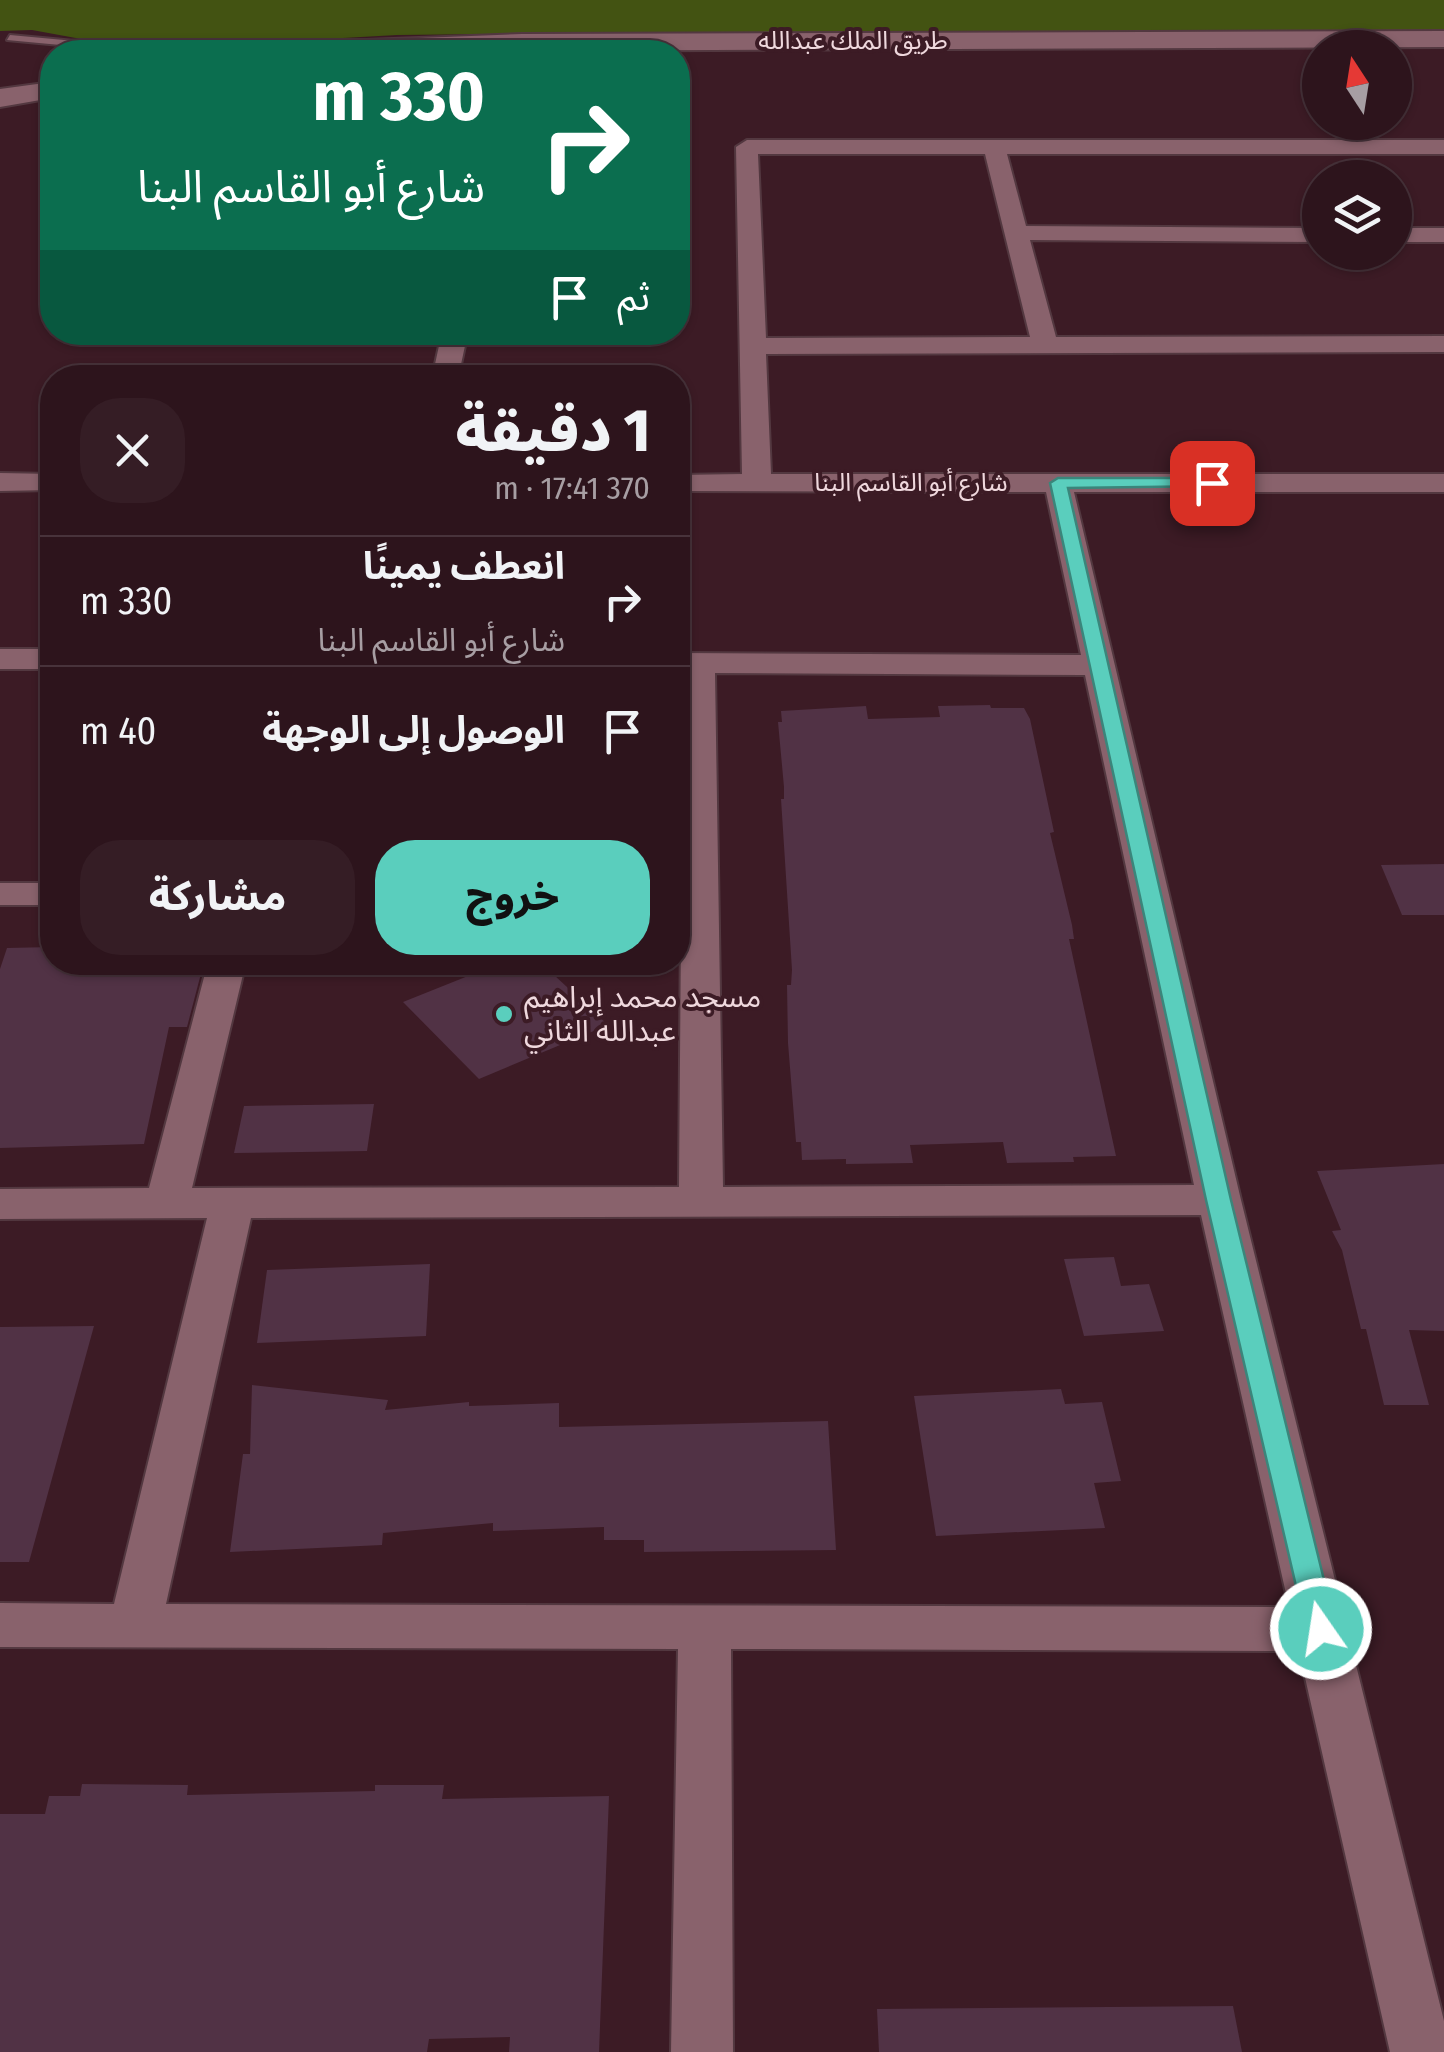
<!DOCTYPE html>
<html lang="ar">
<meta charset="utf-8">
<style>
:root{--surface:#2d141c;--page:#351d25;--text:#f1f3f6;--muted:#a79ea3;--line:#48333b;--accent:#5acebd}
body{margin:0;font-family:"Fira Sans Condensed","Noto Sans Arabic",sans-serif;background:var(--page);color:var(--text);direction:rtl;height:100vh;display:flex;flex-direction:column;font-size:38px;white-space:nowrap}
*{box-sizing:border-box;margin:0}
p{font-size:32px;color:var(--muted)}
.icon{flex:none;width:55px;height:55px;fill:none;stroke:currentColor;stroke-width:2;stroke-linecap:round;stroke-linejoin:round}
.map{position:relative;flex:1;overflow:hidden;direction:ltr}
.sheet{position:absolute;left:40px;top:365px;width:650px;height:610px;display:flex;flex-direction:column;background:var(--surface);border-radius:40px;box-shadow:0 2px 8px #0004,0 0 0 2px var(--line);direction:rtl}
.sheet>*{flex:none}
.hud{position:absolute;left:40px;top:40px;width:650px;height:305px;border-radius:40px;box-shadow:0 2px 8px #0004,0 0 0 2px var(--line);direction:rtl;background:#0b6e4f;color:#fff;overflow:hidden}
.needle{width:65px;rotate:348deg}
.buttons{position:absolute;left:1302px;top:30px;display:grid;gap:20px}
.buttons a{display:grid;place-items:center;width:110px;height:110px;border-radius:50%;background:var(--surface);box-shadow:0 2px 8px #0004,0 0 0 2px var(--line);font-size:50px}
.pin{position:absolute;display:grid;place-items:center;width:85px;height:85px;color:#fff;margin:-42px;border-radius:20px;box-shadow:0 5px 15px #0006}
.me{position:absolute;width:110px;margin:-55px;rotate:347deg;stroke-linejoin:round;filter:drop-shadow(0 0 8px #0008)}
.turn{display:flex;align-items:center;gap:35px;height:210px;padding:0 40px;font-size:45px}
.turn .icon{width:130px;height:130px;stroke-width:2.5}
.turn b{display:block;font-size:70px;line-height:85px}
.then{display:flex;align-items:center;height:95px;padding:0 40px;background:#0003;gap:20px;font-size:38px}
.round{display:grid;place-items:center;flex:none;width:105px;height:105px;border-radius:40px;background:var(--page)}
.overview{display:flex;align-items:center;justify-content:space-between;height:170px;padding:0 40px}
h1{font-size:60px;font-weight:800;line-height:75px}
.button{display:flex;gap:20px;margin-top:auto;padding:20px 40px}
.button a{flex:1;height:115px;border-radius:40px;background:var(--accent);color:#111;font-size:40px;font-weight:800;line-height:115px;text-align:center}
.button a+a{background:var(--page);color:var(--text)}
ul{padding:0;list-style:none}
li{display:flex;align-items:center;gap:30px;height:130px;padding:0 40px;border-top:2px solid var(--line)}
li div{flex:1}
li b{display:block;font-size:38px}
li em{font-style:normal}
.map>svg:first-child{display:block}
</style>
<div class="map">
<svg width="1444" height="2052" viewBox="0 0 1444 2052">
<rect width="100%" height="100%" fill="#3c1b25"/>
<polygon fill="#435312" points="0,0 1444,0 1444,34 570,33 397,35 162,48 114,45 32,30 0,31"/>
<g fill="#513245">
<polygon points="990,705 991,708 1024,708 1030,719 1054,832 1050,833 1072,925 1074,939 1069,939 1116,1156 1073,1157 1074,1162 1007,1163 1003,1142 910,1145 913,1163 846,1164 846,1159 802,1160 801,1142 796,1142 788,1043 787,985 791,985 792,970 781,799 784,799 784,787 778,722 782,722 781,711 866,706 868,719 940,717 938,706"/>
<polygon points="1444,864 1444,915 1402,915 1381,865"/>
<polygon points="52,947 52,962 204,962 187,1027 169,1027 144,1144 0,1148 0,969 7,948"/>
<polygon points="503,962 540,962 608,1025 479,1079 403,1002"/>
<polygon points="374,1104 367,1151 234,1153 244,1106"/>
<polygon points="1444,1164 1444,1331 1409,1330 1429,1405 1384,1405 1366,1329 1361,1329 1342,1250 1332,1231 1341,1230 1317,1171"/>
<polygon points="1114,1257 1121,1286 1149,1284 1164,1331 1084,1336 1064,1259"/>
<polygon points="430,1264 426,1336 257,1343 267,1270"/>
<polygon points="94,1326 29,1562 0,1562 0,1327"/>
<polygon points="252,1385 388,1400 385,1410 469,1402 469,1406 559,1403 559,1427 828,1421 836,1550 644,1552 644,1540 604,1540 604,1527 493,1531 493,1523 383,1533 382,1545 230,1552 243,1454 250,1454"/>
<polygon points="1061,1389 1065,1404 1102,1402 1121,1481 1094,1483 1105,1528 936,1536 914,1396"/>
<polygon points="82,1784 188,1785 187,1795 375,1791 375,1785 444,1785 442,1799 609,1796 599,2052 509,2052 510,2037 429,2039 427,2052 0,2052 0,1814 45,1814 49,1796 80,1796"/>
<polygon points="1233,2006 1242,2052 879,2052 877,2009"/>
</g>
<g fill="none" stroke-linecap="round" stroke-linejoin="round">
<g stroke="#533840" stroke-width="4">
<polygon id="lane" points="10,35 161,49 278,47 283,50 135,52 7,40"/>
</g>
<g stroke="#533840" stroke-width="4">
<g id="street">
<path d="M747,140H1444V154H1007L1026,226L1320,228V242L1030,240L1056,337L1444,336V352L766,354L771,474H1444V492H1074L1241,1200L1444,2021V2052H1390L1299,1651L731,1649L733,2052H671L678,1649L0,1647V1603L114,1604L207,1218L0,1219V1189L149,1188L208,962H246L192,1188L679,1187L683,673H678V653L1081,655L1046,492L678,491V475L742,474L736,147ZM758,154H985L1030,337L766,338ZM715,673L1085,675L1194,1185L723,1187ZM1201,1215L1289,1607L166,1604L251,1218Z"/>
<rect x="1395" y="228" width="49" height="14"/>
<polygon points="442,332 468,332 458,378 432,378"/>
<polygon points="0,473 52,474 52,490 0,491"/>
<rect x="0" y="649" width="52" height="20"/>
<rect x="0" y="883" width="52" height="22"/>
</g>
</g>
<g stroke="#533840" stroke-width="4">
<g id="secondary">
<polygon points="1444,31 1444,47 248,52 262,44 522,34"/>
<polygon points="52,82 52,98 0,107 0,89"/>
</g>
</g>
<use href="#lane" fill="#89626c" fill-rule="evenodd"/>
<use href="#street" fill="#89626c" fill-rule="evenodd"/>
<use href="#secondary" fill="#89626c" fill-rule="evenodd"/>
</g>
<polygon fill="#5acebd" stroke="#3a867b" stroke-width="2.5" points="1212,478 1221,483 1218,486 1068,488 1231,1200 1336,1629 1331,1638 1321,1641 1310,1638 1306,1629 1206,1200 1050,483 1058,478"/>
<circle fill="#5acebd" stroke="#3c1b25" stroke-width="4" cx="504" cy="1014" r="10"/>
<g text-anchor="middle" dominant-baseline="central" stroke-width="8" stroke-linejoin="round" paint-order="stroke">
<g font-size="25" fill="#efd8dd" stroke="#3c1b25">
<text x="853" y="41">طريق الملك عبدالله</text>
<text x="911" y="483">شارع أبو القاسم البنا</text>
</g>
<g font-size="30" fill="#efd8dd" stroke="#3c1b25" text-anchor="start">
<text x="524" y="997">مسجد محمد إبراهيم<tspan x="524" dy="34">عبدالله الثاني</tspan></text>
</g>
</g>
</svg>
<div class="buttons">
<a><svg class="needle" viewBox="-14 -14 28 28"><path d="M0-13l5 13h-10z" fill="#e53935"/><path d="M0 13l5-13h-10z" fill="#a79ea3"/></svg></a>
<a><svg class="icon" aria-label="layers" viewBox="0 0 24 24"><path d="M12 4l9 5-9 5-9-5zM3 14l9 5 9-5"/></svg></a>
</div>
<div class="pin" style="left:1212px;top:483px;background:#d93025"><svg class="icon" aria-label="arrive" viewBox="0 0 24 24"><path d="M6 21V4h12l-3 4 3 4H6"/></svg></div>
<svg class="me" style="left:1321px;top:1629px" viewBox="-20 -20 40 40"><circle r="17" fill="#5acebd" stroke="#fff" stroke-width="3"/><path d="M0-11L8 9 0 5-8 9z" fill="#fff"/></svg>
<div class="hud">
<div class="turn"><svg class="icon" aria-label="right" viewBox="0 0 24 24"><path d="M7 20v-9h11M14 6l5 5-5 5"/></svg><div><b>330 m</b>شارع أبو القاسم البنا</div></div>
<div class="then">ثم<svg class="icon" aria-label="arrive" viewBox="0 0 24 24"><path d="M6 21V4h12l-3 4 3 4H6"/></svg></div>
</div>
<section class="sheet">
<div class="overview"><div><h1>1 دقيقة</h1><p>370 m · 17:41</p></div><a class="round"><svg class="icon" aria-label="close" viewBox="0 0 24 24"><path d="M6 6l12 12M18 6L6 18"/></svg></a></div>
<ul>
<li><svg class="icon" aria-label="right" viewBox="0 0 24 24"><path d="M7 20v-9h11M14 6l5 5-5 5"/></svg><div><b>انعطف يمينًا</b><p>شارع أبو القاسم البنا</p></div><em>330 m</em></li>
<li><svg class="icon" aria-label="arrive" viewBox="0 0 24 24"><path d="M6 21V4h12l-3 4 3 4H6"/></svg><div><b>الوصول إلى الوجهة</b></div><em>40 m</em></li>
</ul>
<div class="button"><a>خروج</a><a>مشاركة</a></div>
</section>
</div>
